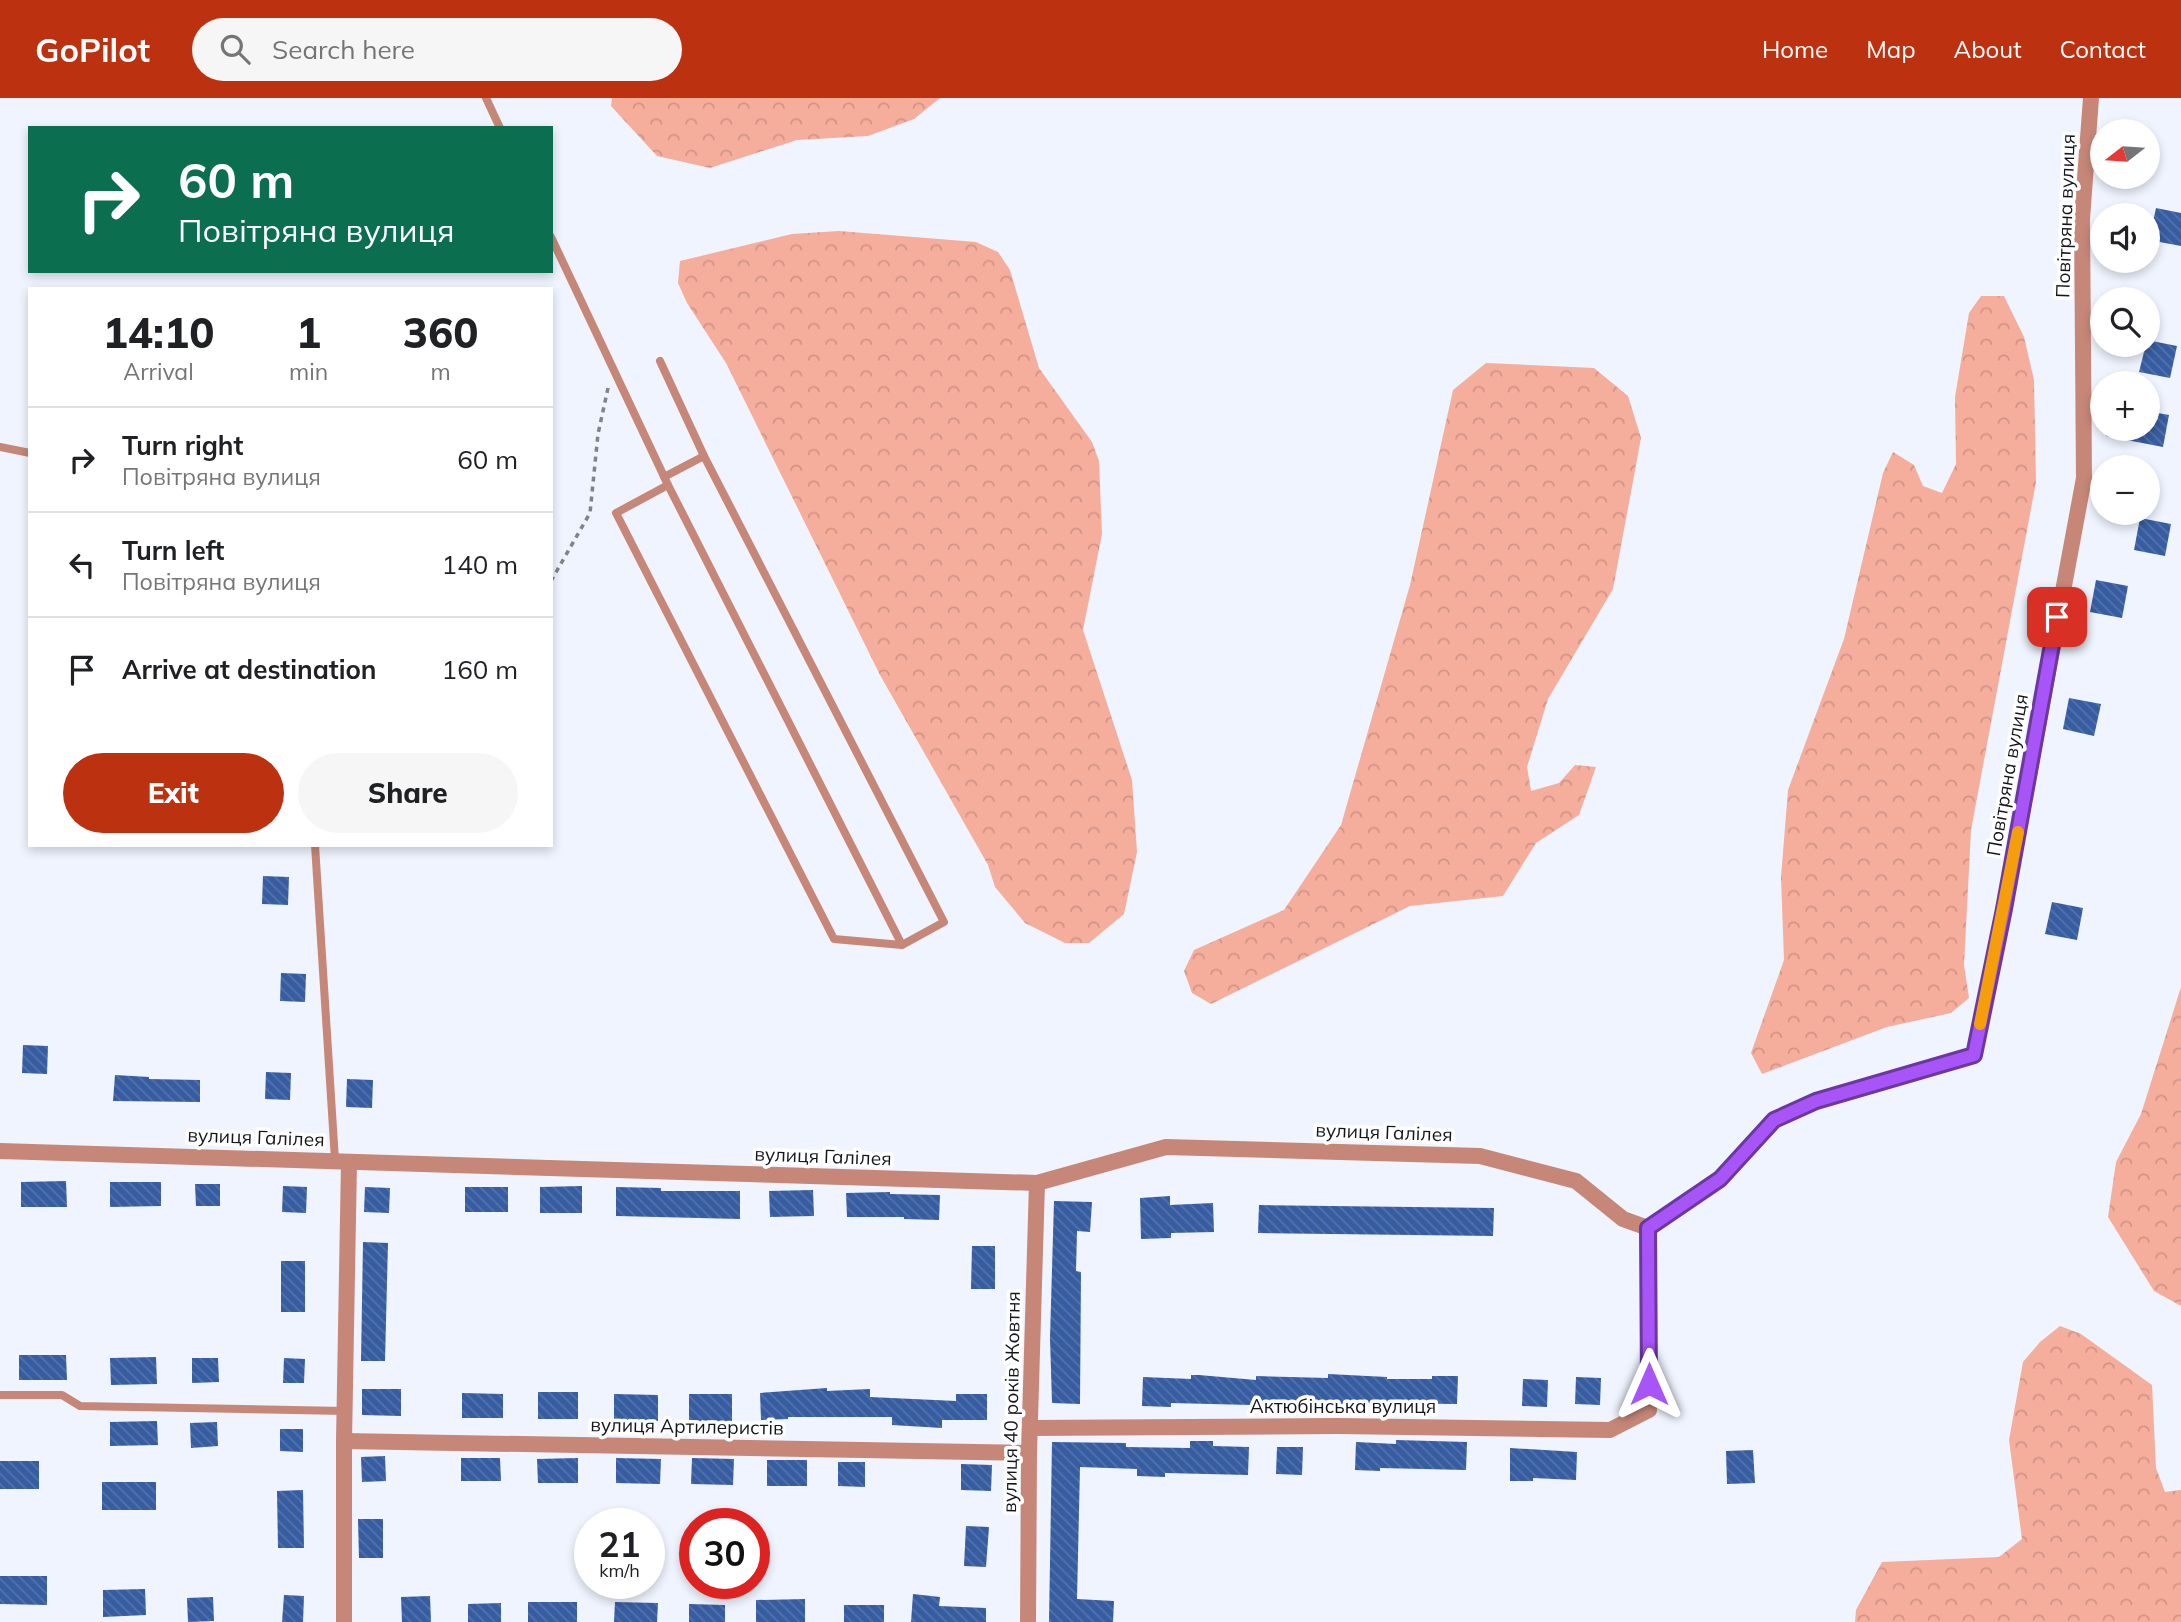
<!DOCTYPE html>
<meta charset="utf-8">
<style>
:root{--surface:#fff;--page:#f6f6f6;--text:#202124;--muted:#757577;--line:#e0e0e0;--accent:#bc3211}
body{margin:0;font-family:Mulish,sans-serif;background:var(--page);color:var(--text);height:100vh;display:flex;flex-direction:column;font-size:26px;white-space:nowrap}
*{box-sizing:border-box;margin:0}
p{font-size:23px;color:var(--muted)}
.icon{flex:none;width:38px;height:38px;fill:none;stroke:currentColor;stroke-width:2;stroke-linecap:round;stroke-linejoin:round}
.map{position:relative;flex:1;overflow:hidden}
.panel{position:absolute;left:28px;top:189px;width:525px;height:560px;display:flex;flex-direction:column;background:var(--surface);border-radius:0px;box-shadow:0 4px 10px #0003}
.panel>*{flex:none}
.top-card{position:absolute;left:28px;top:28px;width:525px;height:147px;border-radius:0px;box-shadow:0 4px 10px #0003;background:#0b6e4f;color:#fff;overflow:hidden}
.needle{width:46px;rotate:253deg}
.tools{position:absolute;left:2090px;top:21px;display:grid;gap:14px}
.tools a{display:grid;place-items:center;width:70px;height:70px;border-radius:50%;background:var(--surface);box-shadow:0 4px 10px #0003;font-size:35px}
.speed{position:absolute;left:574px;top:1410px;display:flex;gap:14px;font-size:35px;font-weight:700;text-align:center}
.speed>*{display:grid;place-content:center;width:91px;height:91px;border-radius:50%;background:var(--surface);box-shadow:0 4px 10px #0003;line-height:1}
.speed small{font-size:18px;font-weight:400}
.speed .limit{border:10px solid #d22;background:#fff;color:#111}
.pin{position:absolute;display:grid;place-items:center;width:60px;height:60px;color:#fff;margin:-30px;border-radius:14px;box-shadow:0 4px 10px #0006}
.me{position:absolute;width:77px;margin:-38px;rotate:0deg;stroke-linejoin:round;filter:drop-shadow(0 0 5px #0008)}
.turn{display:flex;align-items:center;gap:24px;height:147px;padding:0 35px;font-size:32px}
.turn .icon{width:91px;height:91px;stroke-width:2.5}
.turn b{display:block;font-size:49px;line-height:60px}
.eta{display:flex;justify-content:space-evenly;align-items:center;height:119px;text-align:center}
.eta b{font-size:42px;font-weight:800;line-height:49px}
.button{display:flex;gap:14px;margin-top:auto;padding:14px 35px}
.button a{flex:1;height:80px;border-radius:42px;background:var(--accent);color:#fff;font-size:28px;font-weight:800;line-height:80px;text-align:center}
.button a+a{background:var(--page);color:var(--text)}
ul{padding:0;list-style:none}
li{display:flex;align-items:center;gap:21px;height:105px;padding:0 35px;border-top:2px solid var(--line)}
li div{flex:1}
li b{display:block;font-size:26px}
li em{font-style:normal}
header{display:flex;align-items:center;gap:42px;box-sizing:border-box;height:98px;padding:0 35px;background:var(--accent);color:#fff}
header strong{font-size:33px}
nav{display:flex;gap:38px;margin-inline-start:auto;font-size:24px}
.search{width:490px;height:63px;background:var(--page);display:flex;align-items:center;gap:18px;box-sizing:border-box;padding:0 24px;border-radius:38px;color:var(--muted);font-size:26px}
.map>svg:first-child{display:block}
</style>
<header>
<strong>GoPilot</strong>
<div class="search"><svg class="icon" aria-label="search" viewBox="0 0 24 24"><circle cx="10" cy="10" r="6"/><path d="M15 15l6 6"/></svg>Search here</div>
<nav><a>Home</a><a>Map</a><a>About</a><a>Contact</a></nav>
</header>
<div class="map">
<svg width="2181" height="1524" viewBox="0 0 2181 1524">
<defs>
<pattern id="forest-crowns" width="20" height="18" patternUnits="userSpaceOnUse" patternTransform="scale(1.75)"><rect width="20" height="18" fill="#f5ad9c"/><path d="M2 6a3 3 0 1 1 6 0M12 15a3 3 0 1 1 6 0" fill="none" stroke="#d19486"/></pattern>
<pattern id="building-back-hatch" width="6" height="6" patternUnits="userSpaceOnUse" patternTransform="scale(1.75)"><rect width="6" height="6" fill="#365ca2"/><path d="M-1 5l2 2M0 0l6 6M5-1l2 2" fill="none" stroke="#5673a8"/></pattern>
</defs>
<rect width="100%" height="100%" fill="#eff4fe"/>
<g fill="url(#forest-crowns)">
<polygon points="612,0 940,0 914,21 868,38 797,42 710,70 657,58 611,8"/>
<polygon points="839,133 976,144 998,154 1010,172 1039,270 1092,344 1099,363 1102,436 1083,532 1132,682 1137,754 1124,816 1089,845 1065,845 1025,825 995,789 988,767 880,577 726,265 687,205 678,185 680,163 792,136"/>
<polygon points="1981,198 2004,198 2024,239 2034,282 2036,384 1971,732 1964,867 1969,900 1951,915 1887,929 1762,976 1751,955 1784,862 1781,779 1788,692 1844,541 1883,375 1893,354 1914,367 1923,388 1942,395 1956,366 1955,299 1969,215"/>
<polygon points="1486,265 1594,270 1628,298 1641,340 1613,491 1548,601 1527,669 1531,693 1559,685 1575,667 1596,669 1579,717 1536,745 1503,798 1410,808 1211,906 1192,895 1184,873 1194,852 1284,812 1341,727 1410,487 1453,292"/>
<polygon points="2181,889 2181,1208 2154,1193 2108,1119 2116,1064 2141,1016"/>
<polygon points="2060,1228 2081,1236 2152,1287 2156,1370 2165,1394 2181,1392 2181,1524 1855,1524 1856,1512 1882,1464 1999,1459 2022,1441 2009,1342 2023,1264 2040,1244"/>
</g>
<g fill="url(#building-back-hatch)">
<polygon points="2156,110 2181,115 2181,148 2149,142"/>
<polygon points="2147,242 2177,248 2170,280 2139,274"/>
<polygon points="2147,313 2169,317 2163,349 2106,338 2106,331 2147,331"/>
<polygon points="2140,420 2171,426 2165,458 2134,452"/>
<polygon points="2096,482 2128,488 2122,520 2090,514"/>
<polygon points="2069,600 2101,606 2094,638 2063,631"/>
<polygon points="263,778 289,779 288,807 262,806"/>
<polygon points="2052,804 2083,810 2077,842 2045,836"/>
<polygon points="281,875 306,876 305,904 280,903"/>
<polygon points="23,947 48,948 47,976 22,975"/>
<polygon points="266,974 291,975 290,1002 265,1001"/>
<polygon points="115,977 149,979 149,981 200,982 200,1004 113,1003"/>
<polygon points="347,981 373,982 372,1010 346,1009"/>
<polygon points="66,1083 67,1109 21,1109 21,1084"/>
<polygon points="110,1084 161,1084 161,1108 110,1109"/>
<polygon points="195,1086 220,1086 220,1108 196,1108"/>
<polygon points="283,1088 307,1089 306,1115 282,1114"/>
<polygon points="582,1088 582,1115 540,1115 540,1089"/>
<polygon points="365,1089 390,1090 389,1115 364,1114"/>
<rect x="465" y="1089" width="43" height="25"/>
<polygon points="616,1089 661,1090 661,1093 740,1093 740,1121 616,1118"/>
<polygon points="813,1092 814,1118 770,1119 769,1093"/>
<polygon points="890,1094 890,1096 940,1097 939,1122 904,1121 904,1119 847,1119 846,1095"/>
<polygon points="1170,1098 1170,1107 1213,1105 1214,1134 1171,1135 1171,1140 1141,1141 1140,1100"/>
<polygon points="1054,1103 1092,1104 1090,1134 1077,1133 1076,1173 1081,1174 1080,1306 1052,1305 1050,1240"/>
<polygon points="1259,1107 1494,1110 1493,1138 1258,1135"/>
<polygon points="363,1144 388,1145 385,1263 361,1263"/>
<polygon points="972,1148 995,1148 995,1191 971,1191"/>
<rect x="281" y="1163" width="24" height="51"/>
<polygon points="19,1257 66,1257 67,1282 19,1282"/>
<polygon points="156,1259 157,1286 111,1287 110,1260"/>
<polygon points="192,1260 218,1260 219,1284 192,1285"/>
<polygon points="284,1260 305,1261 304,1285 283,1285"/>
<polygon points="1328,1276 1387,1279 1387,1281 1432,1281 1432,1278 1458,1278 1457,1306 1351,1305 1351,1308 1328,1308 1328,1305 1251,1303 1251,1307 1171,1305 1171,1309 1142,1308 1143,1279 1191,1281 1191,1277 1199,1277 1256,1282 1256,1278 1328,1280"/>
<polygon points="1576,1279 1601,1280 1600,1307 1575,1306"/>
<polygon points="1523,1281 1548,1282 1547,1309 1522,1308"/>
<polygon points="827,1290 827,1293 870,1291 870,1299 956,1303 956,1296 987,1296 987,1322 942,1322 942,1330 892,1327 892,1319 788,1319 788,1321 761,1322 760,1295"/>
<polygon points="362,1291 401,1291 401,1318 362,1317"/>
<rect x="538" y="1294" width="40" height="27"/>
<polygon points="462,1295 503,1296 503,1320 462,1320"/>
<polygon points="614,1296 658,1297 658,1323 614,1322"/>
<rect x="689" y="1296" width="43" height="28"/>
<polygon points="157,1323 158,1347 110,1348 110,1324"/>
<polygon points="217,1324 218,1348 191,1350 190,1325"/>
<polygon points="280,1331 303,1331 303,1354 280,1353"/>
<polygon points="1396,1342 1467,1344 1466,1372 1380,1370 1380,1373 1355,1372 1356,1344 1396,1346"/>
<polygon points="1190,1343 1213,1343 1213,1348 1249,1349 1248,1377 1165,1375 1165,1379 1137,1378 1137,1371 1080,1369 1077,1501 1114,1503 1113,1524 1049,1524 1052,1344 1126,1345 1126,1349 1190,1350"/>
<polygon points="1277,1349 1303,1349 1302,1377 1276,1376"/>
<polygon points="1510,1350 1577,1354 1576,1382 1533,1380 1533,1383 1510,1383"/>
<polygon points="1753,1352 1755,1385 1727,1386 1726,1353"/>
<polygon points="385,1358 386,1383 362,1384 361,1359"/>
<polygon points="461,1360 500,1360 501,1383 461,1383"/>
<polygon points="578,1360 578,1385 538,1385 537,1361"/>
<polygon points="616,1360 661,1361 660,1386 616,1385"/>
<polygon points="692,1360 734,1361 733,1387 691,1386"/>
<rect x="767" y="1362" width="40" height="26"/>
<rect x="0" y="1363" width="39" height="28"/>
<polygon points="838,1364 865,1364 865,1389 838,1388"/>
<polygon points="961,1366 992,1367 991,1393 961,1392"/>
<rect x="102" y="1384" width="54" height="28"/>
<polygon points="303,1392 304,1450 278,1450 277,1393"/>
<polygon points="358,1421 383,1421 383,1460 359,1460"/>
<polygon points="966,1428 989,1429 986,1469 964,1468"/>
<polygon points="0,1478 47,1478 47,1507 0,1506"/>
<polygon points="145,1491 146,1517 103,1519 103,1492"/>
<polygon points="913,1496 940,1499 939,1508 986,1510 986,1524 911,1524"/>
<polygon points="284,1497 304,1498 303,1524 282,1524"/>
<polygon points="430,1498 431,1524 402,1524 401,1499"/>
<polygon points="213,1499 214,1523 188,1524 187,1500"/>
<polygon points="805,1501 805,1524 756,1524 756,1502"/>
<rect x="528" y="1504" width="49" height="20"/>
<polygon points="615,1504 658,1505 657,1524 614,1524"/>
<polygon points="501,1505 501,1524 468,1524 468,1506"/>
<polygon points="689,1506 725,1507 725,1524 689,1524"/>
<rect x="844" y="1507" width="40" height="17"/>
</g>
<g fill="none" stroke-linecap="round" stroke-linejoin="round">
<polyline stroke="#7f838a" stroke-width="3.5" stroke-dasharray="5 5" stroke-linecap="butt" points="551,483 590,415 598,336 608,290"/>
<g stroke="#c68778" stroke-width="8">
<polyline points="486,0 500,30"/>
<polyline points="551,139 668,387 902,847"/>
<polyline points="660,263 704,358 944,824 902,847 834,841 616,415 668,387"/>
<polyline points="0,349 30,355"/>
<polyline points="664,379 704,358"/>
<polyline points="315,747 335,1062"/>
<polyline points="0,1297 62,1297 80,1308 345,1313"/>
</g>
<g stroke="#c68778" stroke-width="16">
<polyline points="0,1053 1037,1085 1166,1049 1480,1058 1576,1083 1623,1121 1648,1130 1720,1081 1774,1022 1816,1003 1974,957 2004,811 2084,380 2082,121 2091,0"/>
<polyline points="1031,1330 1338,1328 1610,1332 1649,1312 1648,1130"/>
<polyline points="344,1343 1029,1355"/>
<polyline points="344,1524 344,1343 349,1064"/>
<polyline points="1028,1524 1029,1355 1037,1085"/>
</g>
</g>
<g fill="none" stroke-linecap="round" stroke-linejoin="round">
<g stroke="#6d37a1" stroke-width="18">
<polyline id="route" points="1649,1286 1648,1130 1720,1081 1774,1022 1816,1003 1974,957 2004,811 2057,519"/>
</g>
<use href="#route" stroke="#a855f7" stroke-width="12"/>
<polyline stroke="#f59e0b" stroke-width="12" points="1980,926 2018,734"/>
</g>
<g text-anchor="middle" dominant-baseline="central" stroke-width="7" stroke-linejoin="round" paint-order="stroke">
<g font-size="19" fill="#13161b" stroke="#fff">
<text transform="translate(2065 118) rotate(-88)">Повітряна вулиця</text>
<text transform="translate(2007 677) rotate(-80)">Повітряна вулиця</text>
<text transform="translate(1384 1034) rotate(2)">вулиця Галілея</text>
<text transform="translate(256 1039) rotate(2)">вулиця Галілея</text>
<text transform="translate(823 1058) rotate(2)">вулиця Галілея</text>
<text transform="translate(1011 1304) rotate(-89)">вулиця 40 років Жовтня</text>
<text x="1343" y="1308">Актюбінська вулиця</text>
<text transform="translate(687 1328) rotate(1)">вулиця Артилеристів</text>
</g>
</g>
</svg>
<div class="tools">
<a><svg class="needle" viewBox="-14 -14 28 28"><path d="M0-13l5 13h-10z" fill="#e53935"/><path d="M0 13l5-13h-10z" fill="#757577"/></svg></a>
<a><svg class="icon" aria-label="sound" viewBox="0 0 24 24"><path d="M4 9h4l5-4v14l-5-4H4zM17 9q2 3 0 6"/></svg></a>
<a><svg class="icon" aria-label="search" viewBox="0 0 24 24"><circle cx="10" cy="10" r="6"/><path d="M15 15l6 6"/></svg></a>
<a>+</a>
<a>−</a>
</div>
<div class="speed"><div>21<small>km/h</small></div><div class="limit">30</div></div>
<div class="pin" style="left:2057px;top:519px;background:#d93025"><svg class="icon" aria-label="arrive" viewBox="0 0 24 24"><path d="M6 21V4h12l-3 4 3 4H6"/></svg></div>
<svg class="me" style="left:1649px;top:1286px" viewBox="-20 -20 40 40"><path d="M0-17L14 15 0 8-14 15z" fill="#a855f7" stroke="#fff" stroke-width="4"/></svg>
<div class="top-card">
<div class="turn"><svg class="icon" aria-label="right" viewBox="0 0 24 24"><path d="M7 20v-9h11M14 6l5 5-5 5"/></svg><div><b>60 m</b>Повітряна вулиця</div></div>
</div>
<section class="panel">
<div class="eta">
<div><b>14:10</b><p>Arrival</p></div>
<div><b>1</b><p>min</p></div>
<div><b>360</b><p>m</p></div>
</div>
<ul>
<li><svg class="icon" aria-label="right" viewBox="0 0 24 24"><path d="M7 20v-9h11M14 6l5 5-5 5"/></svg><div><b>Turn right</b><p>Повітряна вулиця</p></div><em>60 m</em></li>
<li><svg class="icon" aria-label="left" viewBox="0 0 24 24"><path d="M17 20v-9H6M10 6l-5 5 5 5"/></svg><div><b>Turn left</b><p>Повітряна вулиця</p></div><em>140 m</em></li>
<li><svg class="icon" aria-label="arrive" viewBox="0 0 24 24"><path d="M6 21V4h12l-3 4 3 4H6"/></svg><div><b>Arrive at destination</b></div><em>160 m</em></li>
</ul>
<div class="button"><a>Exit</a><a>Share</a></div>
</section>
</div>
